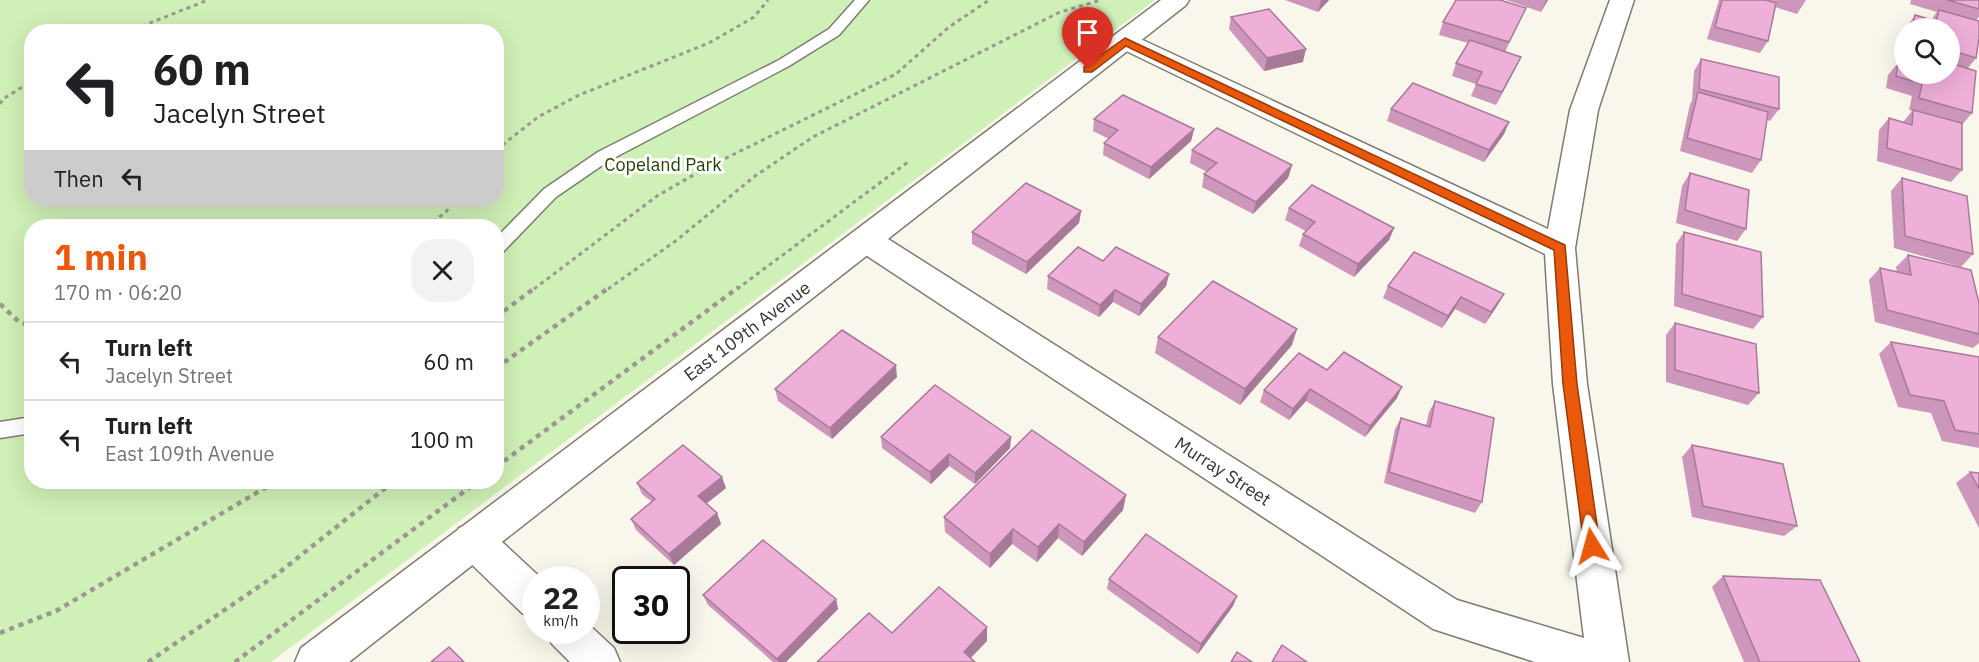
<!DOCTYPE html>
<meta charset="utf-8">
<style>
:root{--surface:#fff;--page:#f2f2f2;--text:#202124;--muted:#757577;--line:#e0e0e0;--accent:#ea580c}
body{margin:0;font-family:"IBM Plex Sans",sans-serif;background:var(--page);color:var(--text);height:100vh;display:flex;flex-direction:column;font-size:22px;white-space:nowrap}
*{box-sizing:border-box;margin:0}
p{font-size:20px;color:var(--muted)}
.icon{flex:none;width:33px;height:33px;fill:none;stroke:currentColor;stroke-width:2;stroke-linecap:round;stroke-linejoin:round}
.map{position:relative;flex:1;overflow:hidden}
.drawer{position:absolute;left:24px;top:219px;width:480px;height:270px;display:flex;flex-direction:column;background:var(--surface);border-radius:24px;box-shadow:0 6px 24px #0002}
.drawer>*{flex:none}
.guide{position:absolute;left:24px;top:24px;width:480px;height:183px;border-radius:24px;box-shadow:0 6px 24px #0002;background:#fff;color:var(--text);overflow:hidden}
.tools{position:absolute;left:1894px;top:18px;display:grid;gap:12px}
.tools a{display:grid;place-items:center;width:66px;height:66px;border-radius:50%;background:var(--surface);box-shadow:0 6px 24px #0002;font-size:30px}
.speed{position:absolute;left:522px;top:566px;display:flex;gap:12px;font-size:30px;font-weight:700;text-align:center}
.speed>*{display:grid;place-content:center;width:78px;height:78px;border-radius:50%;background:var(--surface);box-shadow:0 6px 24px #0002;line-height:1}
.speed small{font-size:15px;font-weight:400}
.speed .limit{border:3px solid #111;border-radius:9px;background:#fff;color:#111}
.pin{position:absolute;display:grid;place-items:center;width:51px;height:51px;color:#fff;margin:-62px -26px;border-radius:50% 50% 50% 0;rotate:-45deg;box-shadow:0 0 6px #0007}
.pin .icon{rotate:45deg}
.me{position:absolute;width:66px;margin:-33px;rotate:352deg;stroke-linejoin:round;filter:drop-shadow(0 0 4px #0008)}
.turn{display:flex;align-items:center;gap:21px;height:126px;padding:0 30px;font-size:27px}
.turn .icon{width:78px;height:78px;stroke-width:2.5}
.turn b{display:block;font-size:42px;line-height:51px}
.then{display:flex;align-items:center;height:57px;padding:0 30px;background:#0003;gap:12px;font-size:22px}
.round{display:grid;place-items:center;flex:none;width:63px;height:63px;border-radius:24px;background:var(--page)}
.summary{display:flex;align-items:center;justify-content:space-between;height:102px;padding:0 30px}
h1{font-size:36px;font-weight:700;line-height:45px;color:var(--accent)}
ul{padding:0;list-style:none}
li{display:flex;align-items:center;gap:18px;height:78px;padding:0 30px;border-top:2px solid var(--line)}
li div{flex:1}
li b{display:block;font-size:22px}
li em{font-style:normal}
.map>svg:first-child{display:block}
</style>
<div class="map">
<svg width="1979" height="662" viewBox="0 0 1979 662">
<rect width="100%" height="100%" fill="#f9f6eb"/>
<path fill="#cff0b6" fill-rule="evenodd" d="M0,0H1155L271,662H0ZM32,32H496V200H32ZM32,226H496V482H32Z"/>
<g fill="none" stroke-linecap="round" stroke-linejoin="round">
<g stroke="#7e7c71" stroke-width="3">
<g id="lane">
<polygon points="855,0 869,0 839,35 789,66 610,160 556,197 502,253 496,255 496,238 544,189 598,152 779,60 829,29"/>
<polygon points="32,417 32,433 0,438 0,422"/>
</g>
</g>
<g stroke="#7e7c71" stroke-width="3">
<g id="street">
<polygon points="1610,0 1634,0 1598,110 1575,248 1587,384 1629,662 1535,662 1433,629 855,248 851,240 855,232 866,229 877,232 1457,600 1584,638 1553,384 1545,254 1116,46 1112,41 1116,36 1125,33 1134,36 1548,229 1570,110"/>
<polygon points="473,523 487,528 542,579 536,579 536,618 522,613 459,552 454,540 459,528"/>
<polygon points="586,622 614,648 620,662 570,662 552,644 546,630 586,630"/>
</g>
</g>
<g stroke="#7e7c71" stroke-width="3">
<polygon id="secondary" points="1161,0 1189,0 1186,5 349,662 295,662 301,648"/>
</g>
<g stroke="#9a9891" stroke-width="3" stroke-dasharray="4 4" stroke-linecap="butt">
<polyline points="127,32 208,0"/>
<polyline points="0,104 3,99 32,81"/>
<polyline points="496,150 538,117 579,95 709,43 754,17 768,0"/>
<polyline points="426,226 445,213 455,200"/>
<polyline points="534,289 657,196 702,170 896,74 949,27 989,0"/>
<polyline points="608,289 677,240 755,176 813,137 1060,12 1101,0"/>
<polyline points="737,289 908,162"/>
</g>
<g stroke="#9a9891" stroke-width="4.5" stroke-dasharray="5 5" stroke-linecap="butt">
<polyline points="0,304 19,322 32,326"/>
<polyline points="496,317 536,287"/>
<polyline points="496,368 610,287"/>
<polyline points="496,467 739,287"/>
<polyline points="0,633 56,611 275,482"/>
<polyline points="148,662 276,575 393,482"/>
<polyline points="235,662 477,482"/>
</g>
<use href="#lane" fill="#fff" fill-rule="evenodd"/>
<use href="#street" fill="#fff" fill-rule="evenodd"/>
<use href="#secondary" fill="#fff" fill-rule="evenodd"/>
</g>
<g fill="#cd96bb">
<polygon points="1285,0 1329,0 1318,12"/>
<polygon points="1506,0 1548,0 1541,12"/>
<polygon points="1719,0 1806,0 1797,14 1775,7 1768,41 1760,53 1707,39"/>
<polygon points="1911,0 1979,0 1979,17 1976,20 1976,58 1968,68 1972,113 1962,125 1962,170 1951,182 1877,161 1879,130 1889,118 1903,122 1912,111 1909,110 1912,96 1886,88 1888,75 1898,63 1905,74 1950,74 1950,28 1906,28 1915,15 1931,20 1937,12 1910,4"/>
<polygon points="1231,17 1303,62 1264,71 1229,29"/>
<polygon points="1520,20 1505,52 1515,69 1496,105 1471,96 1476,84 1452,76 1456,63 1468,43 1439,35 1443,22"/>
<polygon points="1905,31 1905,52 1901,51"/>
<polygon points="1701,59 1779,109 1770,121 1767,120 1761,160 1752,173 1680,151 1690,104 1692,101 1694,71"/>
<polygon points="1391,109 1509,122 1504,134 1484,162 1387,121"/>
<polygon points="1094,119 1194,129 1191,141 1149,179 1103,155 1104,143 1109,139 1093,131"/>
<polygon points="1192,150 1292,165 1288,178 1253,214 1202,187 1204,174 1207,172 1190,163"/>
<polygon points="1690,173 1746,229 1737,241 1676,223 1682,186"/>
<polygon points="1902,178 1973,254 1961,267 1894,248 1891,191"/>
<polygon points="1289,208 1394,228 1389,240 1354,277 1299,246 1303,234 1306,231 1285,220"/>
<polygon points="1081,211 1079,223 1026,274 972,244 972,232"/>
<polygon points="1684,232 1763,317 1753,329 1674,306 1676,244"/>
<polygon points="1908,255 1979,303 1979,343 1973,348 1875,322 1869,280 1880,268 1897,272 1896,267"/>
<polygon points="1103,261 1169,274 1166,286 1139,316 1113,302 1099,317 1047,289 1048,276"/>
<polygon points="1388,286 1504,294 1497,306 1485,324 1455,309 1442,328 1383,298"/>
<polygon points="1675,323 1759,393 1748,405 1666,382 1666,335"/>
<polygon points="1158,337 1292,345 1240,405 1155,353"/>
<polygon points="1891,342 1979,357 1979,448 1942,441 1931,413 1898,407 1879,354"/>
<polygon points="1327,370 1397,398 1365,437 1306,401 1289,420 1260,402 1264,390"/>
<polygon points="897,377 832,439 778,401 775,389"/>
<polygon points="1435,401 1482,502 1475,513 1384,483 1395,429 1401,418 1426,425 1429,412"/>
<polygon points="881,437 1011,437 1010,448 975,484 949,466 931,484 882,448"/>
<polygon points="1692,445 1797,526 1784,536 1692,517 1682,457"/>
<polygon points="1970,472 1979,473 1979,528 1956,483"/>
<polygon points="637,483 726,488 706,504 717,513 721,524 674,565 636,530 631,519 652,502 642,494"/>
<polygon points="1126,495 1123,510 1082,556 1058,538 1037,562 1012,544 990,568 945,532 944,517"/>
<polygon points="1723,576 1860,662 1744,662 1712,587"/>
<polygon points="1109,579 1237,596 1233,606 1198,654 1107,589"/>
<polygon points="703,595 836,599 838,609 786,662 773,662 708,605"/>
</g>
<g fill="#a77a98">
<polygon points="1321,0 1329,0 1318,12"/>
<polygon points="1546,0 1548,0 1541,12"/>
<polygon points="1306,49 1303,62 1264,71 1267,58"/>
<polygon points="1521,57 1515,69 1496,105 1502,92"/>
<polygon points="1509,122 1504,134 1484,162 1489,150"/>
<polygon points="1194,129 1191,141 1149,179 1151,167"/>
<polygon points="1292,165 1288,178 1253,214 1256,202"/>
<polygon points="1081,211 1079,223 1026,274 1027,262"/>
<polygon points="1394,228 1389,240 1354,277 1358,264"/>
<polygon points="1169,274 1166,286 1139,316 1141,304"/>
<polygon points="1115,290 1113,302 1099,317 1100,305"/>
<polygon points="1504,294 1497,306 1485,324 1491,312"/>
<polygon points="1461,297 1455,309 1442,328 1448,316"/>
<polygon points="1297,329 1292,345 1240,405 1245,389"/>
<polygon points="896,365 897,377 832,439 830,428"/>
<polygon points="1402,387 1397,398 1365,437 1370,426"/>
<polygon points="1310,389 1306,401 1289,420 1293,409"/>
<polygon points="1011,437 1010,448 975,484 975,473"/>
<polygon points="949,454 949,466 931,484 930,472"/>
<polygon points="722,477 726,488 702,507 698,496"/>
<polygon points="1126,495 1123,510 1082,556 1084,542"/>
<polygon points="717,513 721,524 674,565 669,554"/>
<polygon points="1059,524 1058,538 1037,562 1038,547"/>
<polygon points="1013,529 1012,544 990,568 990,554"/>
<polygon points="1237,596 1233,606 1198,654 1201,644"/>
<polygon points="836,599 838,609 786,662 778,662 777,659"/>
<polygon points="987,627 987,641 967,662 964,652"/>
</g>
<g fill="#eeafd9" stroke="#a77a98" stroke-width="1.5">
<polygon points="1456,0 1500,0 1526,8 1509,42 1443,22"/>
<polygon points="1722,0 1766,0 1776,3 1768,41 1715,27"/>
<polygon points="1947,0 1979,0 1979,9"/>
<polygon points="1269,9 1306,49 1267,58 1231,17"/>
<polygon points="1939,10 1979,21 1979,38 1976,58 1950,50 1950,28 1912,28 1915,15 1936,21"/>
<polygon points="1470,40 1521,57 1502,92 1476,84 1482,72 1456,63"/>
<polygon points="1701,59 1779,77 1779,109 1699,89"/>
<polygon points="1898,63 1905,65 1905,74 1950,74 1950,63 1976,71 1972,113 1919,98 1922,84 1896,76"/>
<polygon points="1413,83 1509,122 1489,150 1391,109"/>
<polygon points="1698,92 1768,112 1761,160 1687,138"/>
<polygon points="1123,95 1194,129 1151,167 1104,143 1118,130 1094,119"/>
<polygon points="1913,110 1962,123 1962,170 1887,148 1889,118 1912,125"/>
<polygon points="1217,128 1292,165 1256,202 1204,174 1217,163 1192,150"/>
<polygon points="1690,173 1749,190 1746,229 1685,210"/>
<polygon points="1902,178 1967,196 1973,254 1905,236"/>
<polygon points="1026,183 1081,211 1027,262 972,232"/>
<polygon points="1312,185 1394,228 1358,264 1303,234 1315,222 1289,208"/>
<polygon points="1684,232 1761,252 1763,317 1682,294"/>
<polygon points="1078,247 1103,261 1116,247 1169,274 1141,304 1115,290 1100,305 1048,276"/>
<polygon points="1414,252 1504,294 1491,312 1461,297 1448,316 1388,286"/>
<polygon points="1908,255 1971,270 1979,303 1979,334 1887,310 1880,268 1911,275"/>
<polygon points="1213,281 1297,329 1245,389 1158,337"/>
<polygon points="1675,323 1756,344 1759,393 1675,370"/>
<polygon points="842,330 896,365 830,428 775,389"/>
<polygon points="1891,342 1979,357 1979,434 1955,430 1944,401 1910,395"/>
<polygon points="1344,352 1402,387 1370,426 1310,389 1293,409 1264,390 1299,353 1327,370"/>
<polygon points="935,385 1011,437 975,473 949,454 930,472 881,437"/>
<polygon points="1435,401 1494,418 1482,502 1389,472 1401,418 1430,427"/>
<polygon points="1032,430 1126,495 1084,542 1059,524 1038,547 1013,529 990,554 944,517"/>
<polygon points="683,445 722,477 698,496 717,513 669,554 631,519 655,499 637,483"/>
<polygon points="1692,445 1783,464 1797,526 1703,506"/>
<polygon points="1970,472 1979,473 1979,489"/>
<polygon points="1146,534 1237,596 1201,644 1109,579"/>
<polygon points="763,540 836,599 777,659 703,595"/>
<polygon points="1723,576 1820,580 1860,662 1760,662"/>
<polygon points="939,587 987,627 964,652 975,662 817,662 869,613 892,633"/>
<polygon points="1282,645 1307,662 1272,662"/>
<polygon points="449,647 464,662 431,662"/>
<polygon points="1237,652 1252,662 1231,662"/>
</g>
<polygon fill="#ea580c" stroke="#983908" stroke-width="1.5" points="1125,38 1565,245 1577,384 1600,546 1598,551 1592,553 1586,551 1584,546 1563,384 1554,250 1126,46 1092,72 1084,72 1084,67"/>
<g text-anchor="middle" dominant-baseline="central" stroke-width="6" stroke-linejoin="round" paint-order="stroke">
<g font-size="18" fill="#254300" stroke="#fff">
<text x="663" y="164">Copeland Park</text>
</g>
<g font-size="18" fill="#353430" stroke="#fff">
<text transform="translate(747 331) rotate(-37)">East 109th Avenue</text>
<text transform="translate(1223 471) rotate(33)">Murray Street</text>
</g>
</g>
</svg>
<div class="tools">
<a><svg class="icon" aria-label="search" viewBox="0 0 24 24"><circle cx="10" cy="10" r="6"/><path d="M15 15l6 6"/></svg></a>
</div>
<div class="speed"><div>22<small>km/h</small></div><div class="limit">30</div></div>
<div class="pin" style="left:1088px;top:69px;background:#d93025"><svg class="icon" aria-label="arrive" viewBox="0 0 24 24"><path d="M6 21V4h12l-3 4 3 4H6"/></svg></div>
<svg class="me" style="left:1592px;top:546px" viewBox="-20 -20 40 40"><path d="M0-17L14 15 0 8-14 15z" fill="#ea580c" stroke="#fff" stroke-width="4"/></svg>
<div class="guide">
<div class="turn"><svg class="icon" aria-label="left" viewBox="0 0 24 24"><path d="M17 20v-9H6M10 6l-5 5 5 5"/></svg><div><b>60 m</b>Jacelyn Street</div></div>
<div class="then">Then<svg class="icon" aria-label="left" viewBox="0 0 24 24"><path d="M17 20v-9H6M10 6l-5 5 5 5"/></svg></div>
</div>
<section class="drawer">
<div class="summary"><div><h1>1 min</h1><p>170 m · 06:20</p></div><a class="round"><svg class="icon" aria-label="close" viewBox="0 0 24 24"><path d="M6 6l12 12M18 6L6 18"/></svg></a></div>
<ul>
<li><svg class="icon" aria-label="left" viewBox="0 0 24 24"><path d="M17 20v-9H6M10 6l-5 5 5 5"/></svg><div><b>Turn left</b><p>Jacelyn Street</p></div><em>60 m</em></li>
<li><svg class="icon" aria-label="left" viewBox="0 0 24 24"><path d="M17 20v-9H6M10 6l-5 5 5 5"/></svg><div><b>Turn left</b><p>East 109th Avenue</p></div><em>100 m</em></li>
</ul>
</section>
</div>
